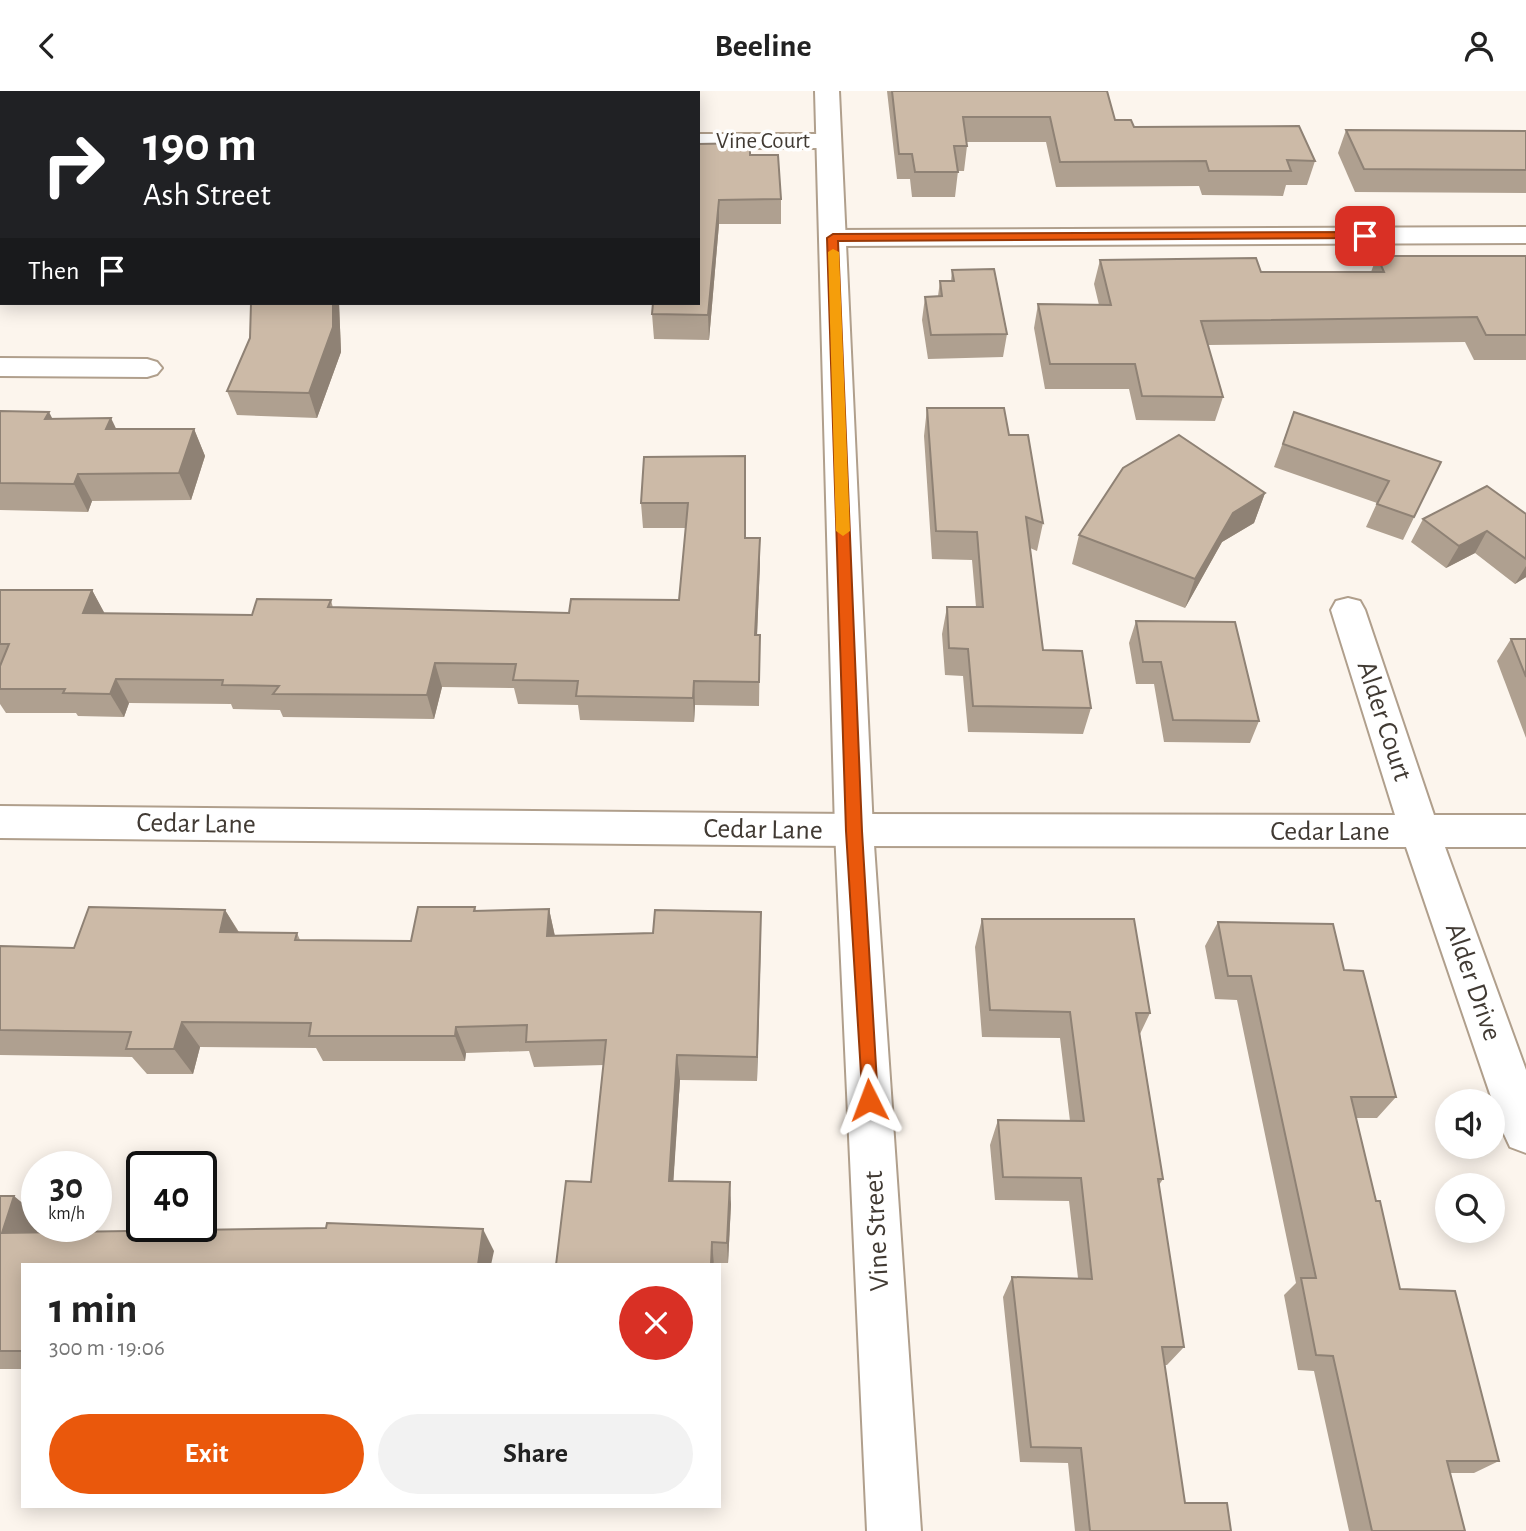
<!DOCTYPE html>
<meta charset="utf-8">
<style>
:root{--surface:#fff;--page:#f2f2f2;--text:#222;--muted:#767676;--accent:#ea580c}
body{margin:0;font-family:"Alegreya Sans",sans-serif;background:var(--page);color:var(--text);height:100vh;display:flex;flex-direction:column;font-size:26px;white-space:nowrap}
*{box-sizing:border-box;margin:0}
p{font-size:23px;color:var(--muted)}
.icon{flex:none;width:38px;height:38px;fill:none;stroke:currentColor;stroke-width:2;stroke-linecap:round;stroke-linejoin:round}
.map{position:relative;flex:1;overflow:hidden}
.panel{position:absolute;left:21px;top:1172px;width:700px;height:245px;display:flex;flex-direction:column;background:var(--surface);border-radius:0px;box-shadow:0 4px 18px #0003}
.panel>*{flex:none}
.banner{position:absolute;left:0px;top:0px;width:700px;height:214px;box-shadow:0 4px 18px #0003;background:#202124;color:#fff;overflow:hidden}
.fabs{position:absolute;left:1435px;top:998px;display:grid;gap:14px}
.fabs a{display:grid;place-items:center;width:70px;height:70px;border-radius:50%;background:var(--surface);box-shadow:0 4px 18px #0003;font-size:35px}
.speed{position:absolute;left:21px;top:1060px;display:flex;gap:14px;font-size:35px;font-weight:700;text-align:center}
.speed>*{display:grid;place-content:center;width:91px;height:91px;border-radius:50%;background:var(--surface);box-shadow:0 4px 18px #0003;line-height:1}
.speed small{font-size:18px;font-weight:400}
.speed .limit{border:4px solid #111;border-radius:10px;background:#fff;color:#111}
.pin{position:absolute;display:grid;place-items:center;width:60px;height:60px;color:#fff;margin:-30px;border-radius:14px;box-shadow:0 4px 10px #0006}
.me{position:absolute;width:77px;margin:-38px;rotate:357deg;stroke-linejoin:round;filter:drop-shadow(0 0 5px #0008)}
.turn{display:flex;align-items:center;gap:24px;height:147px;padding:0 28px;font-size:32px}
.turn .icon{width:91px;height:91px;stroke-width:2.5}
.turn b{display:block;font-size:49px;line-height:60px}
.then{display:flex;align-items:center;height:66px;padding:0 28px;background:#0003;gap:14px;font-size:26px}
.round{display:grid;place-items:center;flex:none;width:74px;height:74px;border-radius:37px;background:var(--page)}
.overview{display:flex;align-items:center;justify-content:space-between;height:119px;padding:0 28px}
h1{font-size:42px;font-weight:700;line-height:52px}
.primary-button{display:flex;gap:14px;margin-top:auto;padding:14px 28px}
.primary-button a{flex:1;height:80px;border-radius:42px;background:var(--accent);color:#fff;font-size:28px;font-weight:700;line-height:80px;text-align:center}
.primary-button a+a{background:var(--page);color:var(--text)}
header{display:flex;justify-content:space-between;align-items:center;height:91px;padding:0 28px;background:var(--surface);font-size:32px;font-weight:700}
.map>svg:first-child{display:block}
</style>
<header><svg class="icon" aria-label="back" viewBox="0 0 24 24"><path d="M15 5l-7 7 7 7"/></svg>Beeline<svg class="icon" aria-label="person" viewBox="0 0 24 24"><circle cx="12" cy="8" r="4"/><path d="M4 21q1-7 8-7t8 7"/></svg></header>
<div class="map">
<svg width="1526" height="1440" viewBox="0 0 1526 1440">
<rect width="100%" height="100%" fill="#fcf5ed"/>
<g fill="none" stroke-linecap="round" stroke-linejoin="round">
<g stroke="#b09f8c" stroke-width="4">
<g id="minor">
<polygon points="64,0 88,0 63,2"/>
<rect x="394" y="0" width="24" height="2"/>
<polygon points="698,43 828,43 837,45 840,50 837,55 828,57 698,57"/>
<polygon points="2,117 2,136 0,136 0,118"/>
<polygon points="1526,136 1526,152 833,155 823,153 820,147 823,141 833,139"/>
<polygon points="0,267 147,268 157,271 162,277 157,283 147,286 0,285"/>
<polygon points="1348,507 1360,510 1365,519 1434,724 1526,724 1526,756 1445,756 1526,979 1526,1062 1510,1056 1503,1041 1406,756 854,755 0,747 0,715 854,723 1395,724 1331,519 1336,510"/>
</g>
</g>
<g stroke="#b09f8c" stroke-width="4">
<polygon id="tertiary" points="815,0 839,0 873,739 921,1440 867,1440 835,739"/>
</g>
<use href="#minor" fill="#fff" fill-rule="evenodd"/>
<use href="#tertiary" fill="#fff" fill-rule="evenodd"/>
</g>
<g fill="#afa090">
<polygon points="887,0 1107,0 1115,29 1134,36 1315,70 1307,94 1286,94 1283,105 1202,104 1199,95 1056,96 1046,51 967,51 967,55 964,80 958,80 955,106 912,106 910,88 897,88"/>
<polygon points="1346,39 1526,40 1526,102 1355,101 1338,62"/>
<polygon points="698,53 750,64 781,108 781,133 719,133 709,249 654,248 652,223"/>
<polygon points="1377,165 1526,165 1526,269 1474,269 1465,251 1208,254 1223,306 1215,330 1136,329 1129,298 1045,298 1034,237 1038,213 1099,214 1094,193 1100,169 1261,181 1371,181"/>
<polygon points="952,179 1007,243 1003,266 928,268 922,229 925,206 938,205 940,190 951,190"/>
<polygon points="251,212 339,212 341,261 317,327 237,324 227,300 250,247"/>
<polygon points="927,317 1009,344 1043,432 1037,460 1030,457 1043,559 1091,617 1083,643 968,641 963,585 945,584 942,543 947,516 976,516 972,469 932,468 924,345"/>
<polygon points="0,320 116,338 194,338 205,365 191,409 92,410 88,421 0,419"/>
<polygon points="1294,321 1441,371 1403,449 1366,436 1377,412 1274,376"/>
<polygon points="644,366 745,447 760,472 757,544 760,544 759,615 695,614 694,631 580,629 578,614 518,613 514,597 442,596 434,628 283,626 280,619 233,618 231,613 129,612 124,626 78,625 76,622 6,622 0,613 0,499 92,499 104,522 252,524 331,509 333,517 569,522 679,509 686,437 643,437 641,412"/>
<polygon points="1265,402 1254,432 1222,451 1185,517 1072,473 1079,444"/>
<polygon points="1526,423 1526,486 1515,493 1475,462 1446,477 1411,451 1423,428"/>
<polygon points="1136,530 1259,630 1250,652 1164,651 1154,593 1136,593 1129,552"/>
<polygon points="1511,548 1526,548 1526,647 1497,570"/>
<polygon points="475,816 476,820 549,818 555,845 653,842 761,821 757,990 680,989 673,1090 731,1113 728,1172 714,1172 591,1091 604,974 534,976 529,960 466,962 465,970 323,970 316,957 200,956 193,983 147,983 132,966 0,964 0,855 74,857 225,819 239,841 297,842 300,849 411,850"/>
<polygon points="982,828 1150,922 1140,943 1163,1088 1159,1094 1184,1256 1167,1274 1165,1274 1185,1412 1231,1440 1075,1440 1068,1372 1020,1371 1003,1206 1012,1186 1078,1187 1069,1110 995,1109 990,1054 998,1029 1070,1030 1060,947 982,946 975,856"/>
<polygon points="1218,831 1344,879 1396,1006 1377,1027 1356,1027 1376,1110 1400,1198 1499,1370 1474,1382 1450,1382 1465,1440 1349,1440 1314,1280 1298,1279 1284,1204 1296,1192 1237,909 1215,908 1205,855"/>
<polygon points="0,1105 38,1136 37,1141 494,1160 23,1174 23,1278 0,1278"/>
</g>
<g fill="#8f8275">
<rect x="190" y="0" width="18" height="2"/>
<polygon points="339,0 354,0 353,2 339,2"/>
<polygon points="719,109 719,133 709,249 708,224"/>
<polygon points="333,212 339,212 341,261 317,327 309,302"/>
<polygon points="49,321 63,348 45,328"/>
<polygon points="111,327 124,354 106,338"/>
<polygon points="194,338 205,365 191,409 179,382"/>
<polygon points="78,383 92,410 88,421 74,393"/>
<polygon points="1265,402 1254,432 1222,451 1185,517 1195,488 1233,422"/>
<polygon points="1487,440 1475,462 1446,477 1459,455"/>
<polygon points="760,447 760,472 756,568 755,544"/>
<polygon points="1526,475 1526,486 1515,493"/>
<polygon points="92,499 105,523 83,522"/>
<polygon points="435,572 442,596 434,628 427,604"/>
<polygon points="116,588 129,612 124,626 110,603"/>
<polygon points="694,590 695,614 694,631 693,607"/>
<polygon points="549,818 555,846 547,845"/>
<polygon points="225,819 242,847 220,841"/>
<polygon points="761,821 761,848 757,990 757,966"/>
<polygon points="182,931 200,956 193,983 174,958"/>
<polygon points="456,936 466,962 465,970 455,945"/>
<polygon points="677,964 680,989 672,1112 669,1090"/>
<polygon points="730,1091 731,1113 728,1172 727,1152"/>
<polygon points="14,1105 37,1124 37,1136 38,1136 30,1163 2,1142"/>
<polygon points="483,1138 494,1160 491,1174 478,1174"/>
<polygon points="712,1151 714,1174 711,1174"/>
</g>
<g fill="#ccbaa7" stroke="#8f8275" stroke-width="2">
<polygon points="118,0 190,0 190,2 117,2"/>
<polygon points="208,0 339,0 339,2 209,2"/>
<polygon points="436,0 526,0 526,2 435,2"/>
<rect x="615" y="0" width="79" height="2"/>
<polygon points="892,0 1107,0 1115,29 1131,29 1134,36 1299,35 1315,70 1287,69 1291,80 1209,80 1206,70 1060,71 1050,26 963,26 967,55 954,55 958,81 915,81 912,63 899,63"/>
<polygon points="1346,39 1526,40 1526,79 1364,78"/>
<polygon points="750,52 750,64 778,64 781,108 719,109 708,224 652,223 653,212 698,212 698,53"/>
<polygon points="1377,165 1526,165 1526,244 1486,244 1477,226 1201,230 1223,306 1142,305 1135,273 1050,273 1038,213 1111,214 1100,169 1256,167 1261,181 1384,181"/>
<polygon points="994,178 1007,243 931,244 925,206 942,205 940,190 954,190 952,179"/>
<polygon points="251,212 333,212 333,236 309,302 227,300 250,247"/>
<polygon points="927,317 1004,317 1009,344 1028,344 1043,432 1026,426 1043,559 1082,560 1091,617 973,615 968,558 949,557 947,516 983,516 977,441 936,440"/>
<polygon points="0,320 49,321 45,328 111,327 106,338 194,338 179,382 78,383 74,393 0,392"/>
<polygon points="1294,321 1441,371 1414,426 1377,413 1389,390 1283,353"/>
<polygon points="1179,344 1265,402 1233,422 1195,488 1079,444 1123,377"/>
<polygon points="745,365 745,447 760,447 755,544 760,544 759,591 694,590 693,607 576,605 578,590 513,589 516,573 435,572 427,604 273,603 279,595 222,594 223,589 116,588 110,603 63,602 65,598 0,598 0,575 9,553 0,553 0,499 92,499 83,522 252,524 257,508 331,509 328,516 569,522 571,508 679,509 688,412 641,412 644,366"/>
<polygon points="1487,395 1526,423 1526,468 1487,440 1459,455 1423,428"/>
<polygon points="1136,530 1235,531 1259,630 1173,629 1161,571 1143,571"/>
<polygon points="1511,548 1526,548 1526,586"/>
<polygon points="89,816 225,819 220,841 297,842 295,849 411,850 418,816 475,816 474,820 549,818 547,845 653,842 655,819 761,821 757,966 677,964 669,1090 730,1091 727,1152 712,1151 711,1174 556,1174 566,1090 591,1091 606,949 526,951 527,934 456,936 455,945 309,945 311,932 182,931 174,958 126,958 131,941 0,939 0,855 74,857"/>
<polygon points="982,828 1134,828 1150,922 1136,922 1163,1088 1158,1088 1184,1256 1162,1256 1185,1412 1227,1412 1231,1440 1090,1440 1081,1357 1031,1356 1012,1186 1092,1188 1081,1087 1003,1086 998,1029 1084,1030 1070,921 990,919"/>
<polygon points="1218,831 1333,833 1344,879 1363,880 1396,1006 1351,1006 1376,1110 1380,1110 1400,1198 1455,1200 1499,1370 1447,1370 1465,1440 1372,1440 1333,1265 1316,1264 1301,1187 1316,1187 1251,885 1228,885"/>
<polygon points="0,1105 14,1105 2,1142 326,1137 327,1132 483,1138 478,1174 23,1174 23,1260 0,1260"/>
</g>
<polygon fill="#ea580c" stroke="#983908" stroke-width="2" points="1365,141 1371,145 1369,147 838,150 862,740 878,1009 876,1015 869,1017 863,1015 846,740 827,147 833,143"/>
<polygon fill="#f59e0b" points="833,158 839,161 850,440 843,445 836,440 828,161"/>
<g text-anchor="middle" dominant-baseline="central" stroke-width="7" stroke-linejoin="round" paint-order="stroke">
<g font-size="23" fill="#413a33" stroke="#fff">
<text x="763" y="50">Vine Court</text>
</g>
<g font-size="28" fill="#413a33" stroke="#fff">
<text transform="translate(1384 630) rotate(72)">Alder Court</text>
<text transform="translate(196 733) rotate(1)">Cedar Lane</text>
<text transform="translate(763 739) rotate(1)">Cedar Lane</text>
<text x="1330" y="741">Cedar Lane</text>
<text transform="translate(1473 891) rotate(71)">Alder Drive</text>
<text transform="translate(877 1140) rotate(-93)">Vine Street</text>
</g>
</g>
</svg>
<div class="fabs">
<a><svg class="icon" aria-label="sound" viewBox="0 0 24 24"><path d="M4 9h4l5-4v14l-5-4H4zM17 9q2 3 0 6"/></svg></a>
<a><svg class="icon" aria-label="search" viewBox="0 0 24 24"><circle cx="10" cy="10" r="6"/><path d="M15 15l6 6"/></svg></a>
</div>
<div class="speed"><div>30<small>km/h</small></div><div class="limit">40</div></div>
<div class="pin" style="left:1365px;top:145px;background:#d93025"><svg class="icon" aria-label="arrive" viewBox="0 0 24 24"><path d="M6 21V4h12l-3 4 3 4H6"/></svg></div>
<svg class="me" style="left:869px;top:1009px" viewBox="-20 -20 40 40"><path d="M0-17L14 15 0 8-14 15z" fill="#ea580c" stroke="#fff" stroke-width="4"/></svg>
<div class="banner">
<div class="turn"><svg class="icon" aria-label="right" viewBox="0 0 24 24"><path d="M7 20v-9h11M14 6l5 5-5 5"/></svg><div><b>190 m</b>Ash Street</div></div>
<div class="then">Then<svg class="icon" aria-label="arrive" viewBox="0 0 24 24"><path d="M6 21V4h12l-3 4 3 4H6"/></svg></div>
</div>
<section class="panel">
<div class="overview"><div><h1>1 min</h1><p>300 m · 19:06</p></div><a class="round" style="background:#d93025;color:#fff"><svg class="icon" aria-label="close" viewBox="0 0 24 24"><path d="M6 6l12 12M18 6L6 18"/></svg></a></div>
<div class="primary-button"><a>Exit</a><a>Share</a></div>
</section>
</div>
